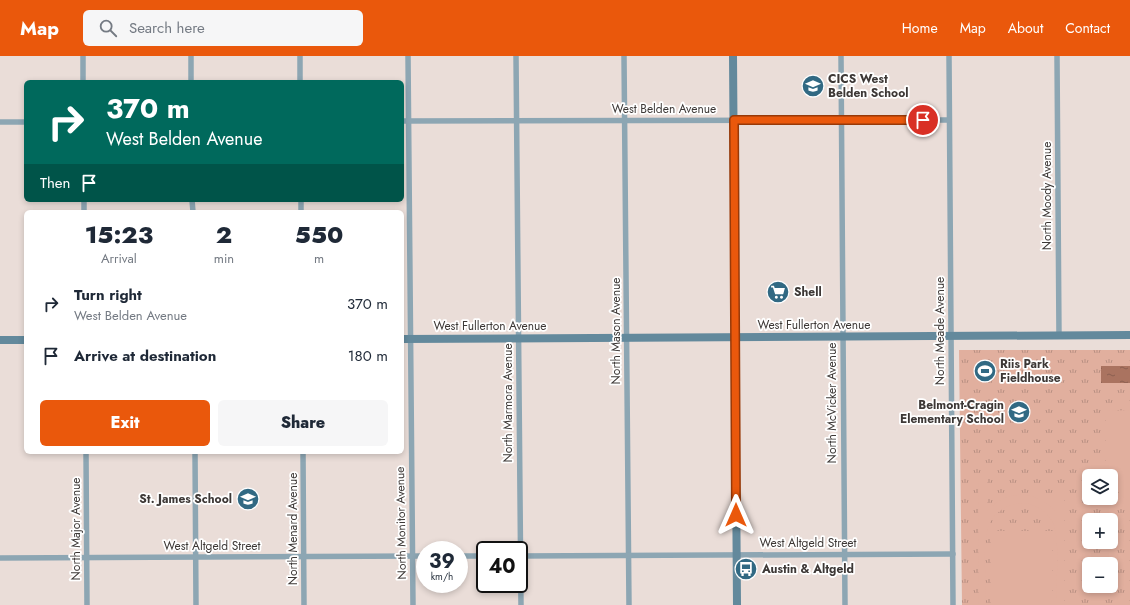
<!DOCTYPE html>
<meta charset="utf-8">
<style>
:root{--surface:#fff;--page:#f6f6f7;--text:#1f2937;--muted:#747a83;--accent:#ea580c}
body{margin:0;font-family:Jost,sans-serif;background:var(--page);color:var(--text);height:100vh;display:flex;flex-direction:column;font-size:15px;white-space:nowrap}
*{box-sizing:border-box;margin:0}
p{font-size:13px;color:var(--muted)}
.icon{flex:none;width:22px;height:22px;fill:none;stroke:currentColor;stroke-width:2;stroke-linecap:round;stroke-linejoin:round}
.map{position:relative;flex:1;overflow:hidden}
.side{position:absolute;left:24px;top:154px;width:380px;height:244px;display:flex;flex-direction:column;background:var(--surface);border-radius:6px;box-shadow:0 2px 6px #0003}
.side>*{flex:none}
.guide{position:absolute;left:24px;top:24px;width:380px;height:122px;border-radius:6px;box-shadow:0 2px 6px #0003;background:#00695c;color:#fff;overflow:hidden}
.buttons{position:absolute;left:1082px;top:413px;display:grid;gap:8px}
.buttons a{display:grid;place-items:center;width:36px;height:36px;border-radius:6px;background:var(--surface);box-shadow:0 2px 6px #0003;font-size:20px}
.speed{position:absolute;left:416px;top:485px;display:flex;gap:8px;font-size:20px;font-weight:700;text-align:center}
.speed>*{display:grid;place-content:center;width:52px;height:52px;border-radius:50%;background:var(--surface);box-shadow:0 2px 6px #0003;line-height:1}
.speed small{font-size:10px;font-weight:400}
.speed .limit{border:2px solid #111;border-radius:6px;background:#fff;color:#111}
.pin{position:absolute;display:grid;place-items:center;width:34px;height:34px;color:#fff;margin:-17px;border:2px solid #fff;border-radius:50%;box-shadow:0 1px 4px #0007}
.me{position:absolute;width:44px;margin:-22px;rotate:0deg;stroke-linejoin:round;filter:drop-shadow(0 0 3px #0008)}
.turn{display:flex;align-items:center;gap:14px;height:84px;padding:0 16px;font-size:18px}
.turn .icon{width:52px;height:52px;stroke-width:2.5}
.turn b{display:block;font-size:28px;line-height:34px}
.then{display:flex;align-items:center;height:38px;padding:0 16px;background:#0003;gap:8px;font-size:15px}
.eta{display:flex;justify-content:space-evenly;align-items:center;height:68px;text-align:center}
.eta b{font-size:24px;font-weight:800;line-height:28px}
.action{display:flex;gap:8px;margin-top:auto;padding:8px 16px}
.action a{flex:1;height:46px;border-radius:6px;background:var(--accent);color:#fff;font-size:16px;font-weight:800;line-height:46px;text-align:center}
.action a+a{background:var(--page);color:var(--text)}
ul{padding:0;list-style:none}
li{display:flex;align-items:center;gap:12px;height:52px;padding:0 16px}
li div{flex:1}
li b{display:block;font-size:15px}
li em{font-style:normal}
header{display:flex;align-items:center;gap:24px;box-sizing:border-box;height:56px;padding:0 20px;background:var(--accent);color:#fff}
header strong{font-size:19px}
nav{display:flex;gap:22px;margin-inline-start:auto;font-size:14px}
.search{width:280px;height:36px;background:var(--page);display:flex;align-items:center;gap:10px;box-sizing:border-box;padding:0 14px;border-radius:6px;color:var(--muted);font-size:15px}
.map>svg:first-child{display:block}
</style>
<header>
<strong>Map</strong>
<div class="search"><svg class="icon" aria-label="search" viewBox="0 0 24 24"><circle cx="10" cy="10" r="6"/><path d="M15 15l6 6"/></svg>Search here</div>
<nav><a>Home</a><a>Map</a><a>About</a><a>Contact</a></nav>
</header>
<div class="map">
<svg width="1130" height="549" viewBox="0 0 1130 549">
<defs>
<pattern id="grass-tufts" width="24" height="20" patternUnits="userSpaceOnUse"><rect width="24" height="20" fill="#e1af9e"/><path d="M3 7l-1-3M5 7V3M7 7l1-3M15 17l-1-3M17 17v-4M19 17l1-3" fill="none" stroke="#b88f82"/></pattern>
<pattern id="water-ripples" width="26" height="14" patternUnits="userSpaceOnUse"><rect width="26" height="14" fill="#aa7360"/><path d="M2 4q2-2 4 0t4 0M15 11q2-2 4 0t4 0" fill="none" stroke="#8c5f50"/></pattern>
</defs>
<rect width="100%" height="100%" fill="#eaddd8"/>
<path fill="url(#grass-tufts)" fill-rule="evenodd" d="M959,294H1130V549H962ZM1089,420H1111V442H1089ZM1089,464H1111V486H1089ZM1089,508H1111V530H1089Z"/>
<g fill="#e1af9e">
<path d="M1130,354V446C1122,441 1111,430 1111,420H1108L1106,417V355Z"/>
<path d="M978,424H987V455C1007,433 1035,434 1055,455V436H1064V549H1056C1056,528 1060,489 1054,469C1050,459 1040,451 1029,448C1010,444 991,457 987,475C983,494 986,529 986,549H979Z"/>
<rect x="991" y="475" width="61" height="74"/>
</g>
<rect fill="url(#water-ripples)" x="1101" y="310" width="29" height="17"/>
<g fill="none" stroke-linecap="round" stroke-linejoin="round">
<g stroke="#8da6b3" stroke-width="5.5">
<polyline points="83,0 83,26"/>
<polyline points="191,0 191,26"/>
<polyline points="300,0 300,26"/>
<polyline points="408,0 413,549"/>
<polyline points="516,0 521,549"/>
<polyline points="624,0 629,549"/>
<polyline points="841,0 845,549"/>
<polyline points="949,0 953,549"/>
<polyline points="1057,0 1059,280"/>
<polyline points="402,65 949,64"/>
<polyline points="0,66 26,66"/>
<polyline points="84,144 84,156"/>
<polyline points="192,144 193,156"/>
<polyline points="301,144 301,156"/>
<polyline points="86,396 87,549"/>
<polyline points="195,396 196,549"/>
<polyline points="303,396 304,549"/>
<polyline points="459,500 485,500"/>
<polyline points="519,500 953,498"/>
<polyline points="0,502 425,500"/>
</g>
<g stroke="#63899c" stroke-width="8">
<polyline points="733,0 737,549"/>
<polyline points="402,283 1130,279"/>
<polyline points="0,284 26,284"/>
</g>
</g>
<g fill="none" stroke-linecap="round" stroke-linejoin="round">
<g stroke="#983908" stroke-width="10">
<polyline id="route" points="736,459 734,64 923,64"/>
</g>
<use href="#route" stroke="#ea580c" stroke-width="7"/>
</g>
<defs>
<g id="school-disc" transform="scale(1.15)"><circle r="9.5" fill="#316983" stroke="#fff"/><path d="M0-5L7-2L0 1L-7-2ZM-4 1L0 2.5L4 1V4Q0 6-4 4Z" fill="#fff"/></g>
<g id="supermarket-disc" transform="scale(1.15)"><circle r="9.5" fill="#316983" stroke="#fff"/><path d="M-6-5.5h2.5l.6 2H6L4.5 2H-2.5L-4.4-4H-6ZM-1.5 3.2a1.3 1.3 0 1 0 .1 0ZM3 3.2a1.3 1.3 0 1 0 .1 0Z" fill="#fff"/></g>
<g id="stadium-disc" transform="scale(1.15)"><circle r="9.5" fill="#316983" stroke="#fff"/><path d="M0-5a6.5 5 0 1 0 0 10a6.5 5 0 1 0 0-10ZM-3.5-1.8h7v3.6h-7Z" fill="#fff"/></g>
<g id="bus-disc" transform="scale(1.15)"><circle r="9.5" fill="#316983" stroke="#fff"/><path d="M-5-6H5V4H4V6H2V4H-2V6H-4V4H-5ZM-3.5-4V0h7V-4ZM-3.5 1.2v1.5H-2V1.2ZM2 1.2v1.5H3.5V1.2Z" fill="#fff"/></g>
</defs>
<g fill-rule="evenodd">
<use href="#school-disc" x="813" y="30"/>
<use href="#supermarket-disc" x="778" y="236"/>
<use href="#stadium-disc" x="985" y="315"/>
<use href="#school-disc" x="1019" y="356"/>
<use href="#school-disc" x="248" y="443"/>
<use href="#bus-disc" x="746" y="513"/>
</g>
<g text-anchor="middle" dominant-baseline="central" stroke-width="3.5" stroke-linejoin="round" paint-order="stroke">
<g font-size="12" font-weight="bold" fill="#3d3836" stroke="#fff" text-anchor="start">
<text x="828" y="23">CICS West<tspan x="828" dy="14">Belden School</tspan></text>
<text x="794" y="236">Shell</text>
<text x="1000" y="308">Riis Park<tspan x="1000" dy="14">Fieldhouse</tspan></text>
<text x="1004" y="349" text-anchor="end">Belmont-Cragin<tspan x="1004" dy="14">Elementary School</tspan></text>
<text x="232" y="443" text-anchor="end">St. James School</text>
<text x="762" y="513">Austin &amp; Altgeld</text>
</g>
<g font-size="12" fill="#3d3836" stroke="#fff">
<text x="664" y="53">West Belden Avenue</text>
<text transform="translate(1047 140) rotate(-90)">North Moody Avenue</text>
<text x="814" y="269">West Fullerton Avenue</text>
<text x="490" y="270">West Fullerton Avenue</text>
<text transform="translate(616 275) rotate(-90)">North Mason Avenue</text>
<text transform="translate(940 275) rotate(-90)">North Meade Avenue</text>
<text transform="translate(508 347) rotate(-90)">North Marmora Avenue</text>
<text transform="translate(832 347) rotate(-90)">North McVicker Avenue</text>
<text transform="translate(401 467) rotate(-91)">North Monitor Avenue</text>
<text transform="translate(76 473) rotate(-90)">North Major Avenue</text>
<text transform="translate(293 473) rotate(-90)">North Menard Avenue</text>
<text x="808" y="487">West Altgeld Street</text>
<text x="212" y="490">West Altgeld Street</text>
</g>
</g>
</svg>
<div class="buttons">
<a><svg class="icon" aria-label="layers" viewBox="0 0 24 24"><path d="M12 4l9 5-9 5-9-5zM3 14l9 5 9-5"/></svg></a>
<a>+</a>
<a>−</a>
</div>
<div class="speed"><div>39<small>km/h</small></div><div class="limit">40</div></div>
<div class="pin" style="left:923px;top:64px;background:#d93025"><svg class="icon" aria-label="arrive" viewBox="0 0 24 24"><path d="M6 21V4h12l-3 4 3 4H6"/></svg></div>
<svg class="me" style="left:736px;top:459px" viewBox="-20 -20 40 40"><path d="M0-17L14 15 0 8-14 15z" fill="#ea580c" stroke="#fff" stroke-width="4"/></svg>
<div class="guide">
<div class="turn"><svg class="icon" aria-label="right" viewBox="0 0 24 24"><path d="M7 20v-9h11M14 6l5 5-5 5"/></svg><div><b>370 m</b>West Belden Avenue</div></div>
<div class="then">Then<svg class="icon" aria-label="arrive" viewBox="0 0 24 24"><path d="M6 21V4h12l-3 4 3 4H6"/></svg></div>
</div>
<section class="side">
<div class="eta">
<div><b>15:23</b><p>Arrival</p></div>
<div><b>2</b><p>min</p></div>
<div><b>550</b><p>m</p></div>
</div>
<ul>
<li><svg class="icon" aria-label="right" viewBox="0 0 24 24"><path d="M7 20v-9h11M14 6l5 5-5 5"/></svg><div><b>Turn right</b><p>West Belden Avenue</p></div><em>370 m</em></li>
<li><svg class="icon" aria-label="arrive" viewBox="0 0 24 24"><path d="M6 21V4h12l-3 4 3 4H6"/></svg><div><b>Arrive at destination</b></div><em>180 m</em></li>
</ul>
<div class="action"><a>Exit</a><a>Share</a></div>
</section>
</div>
